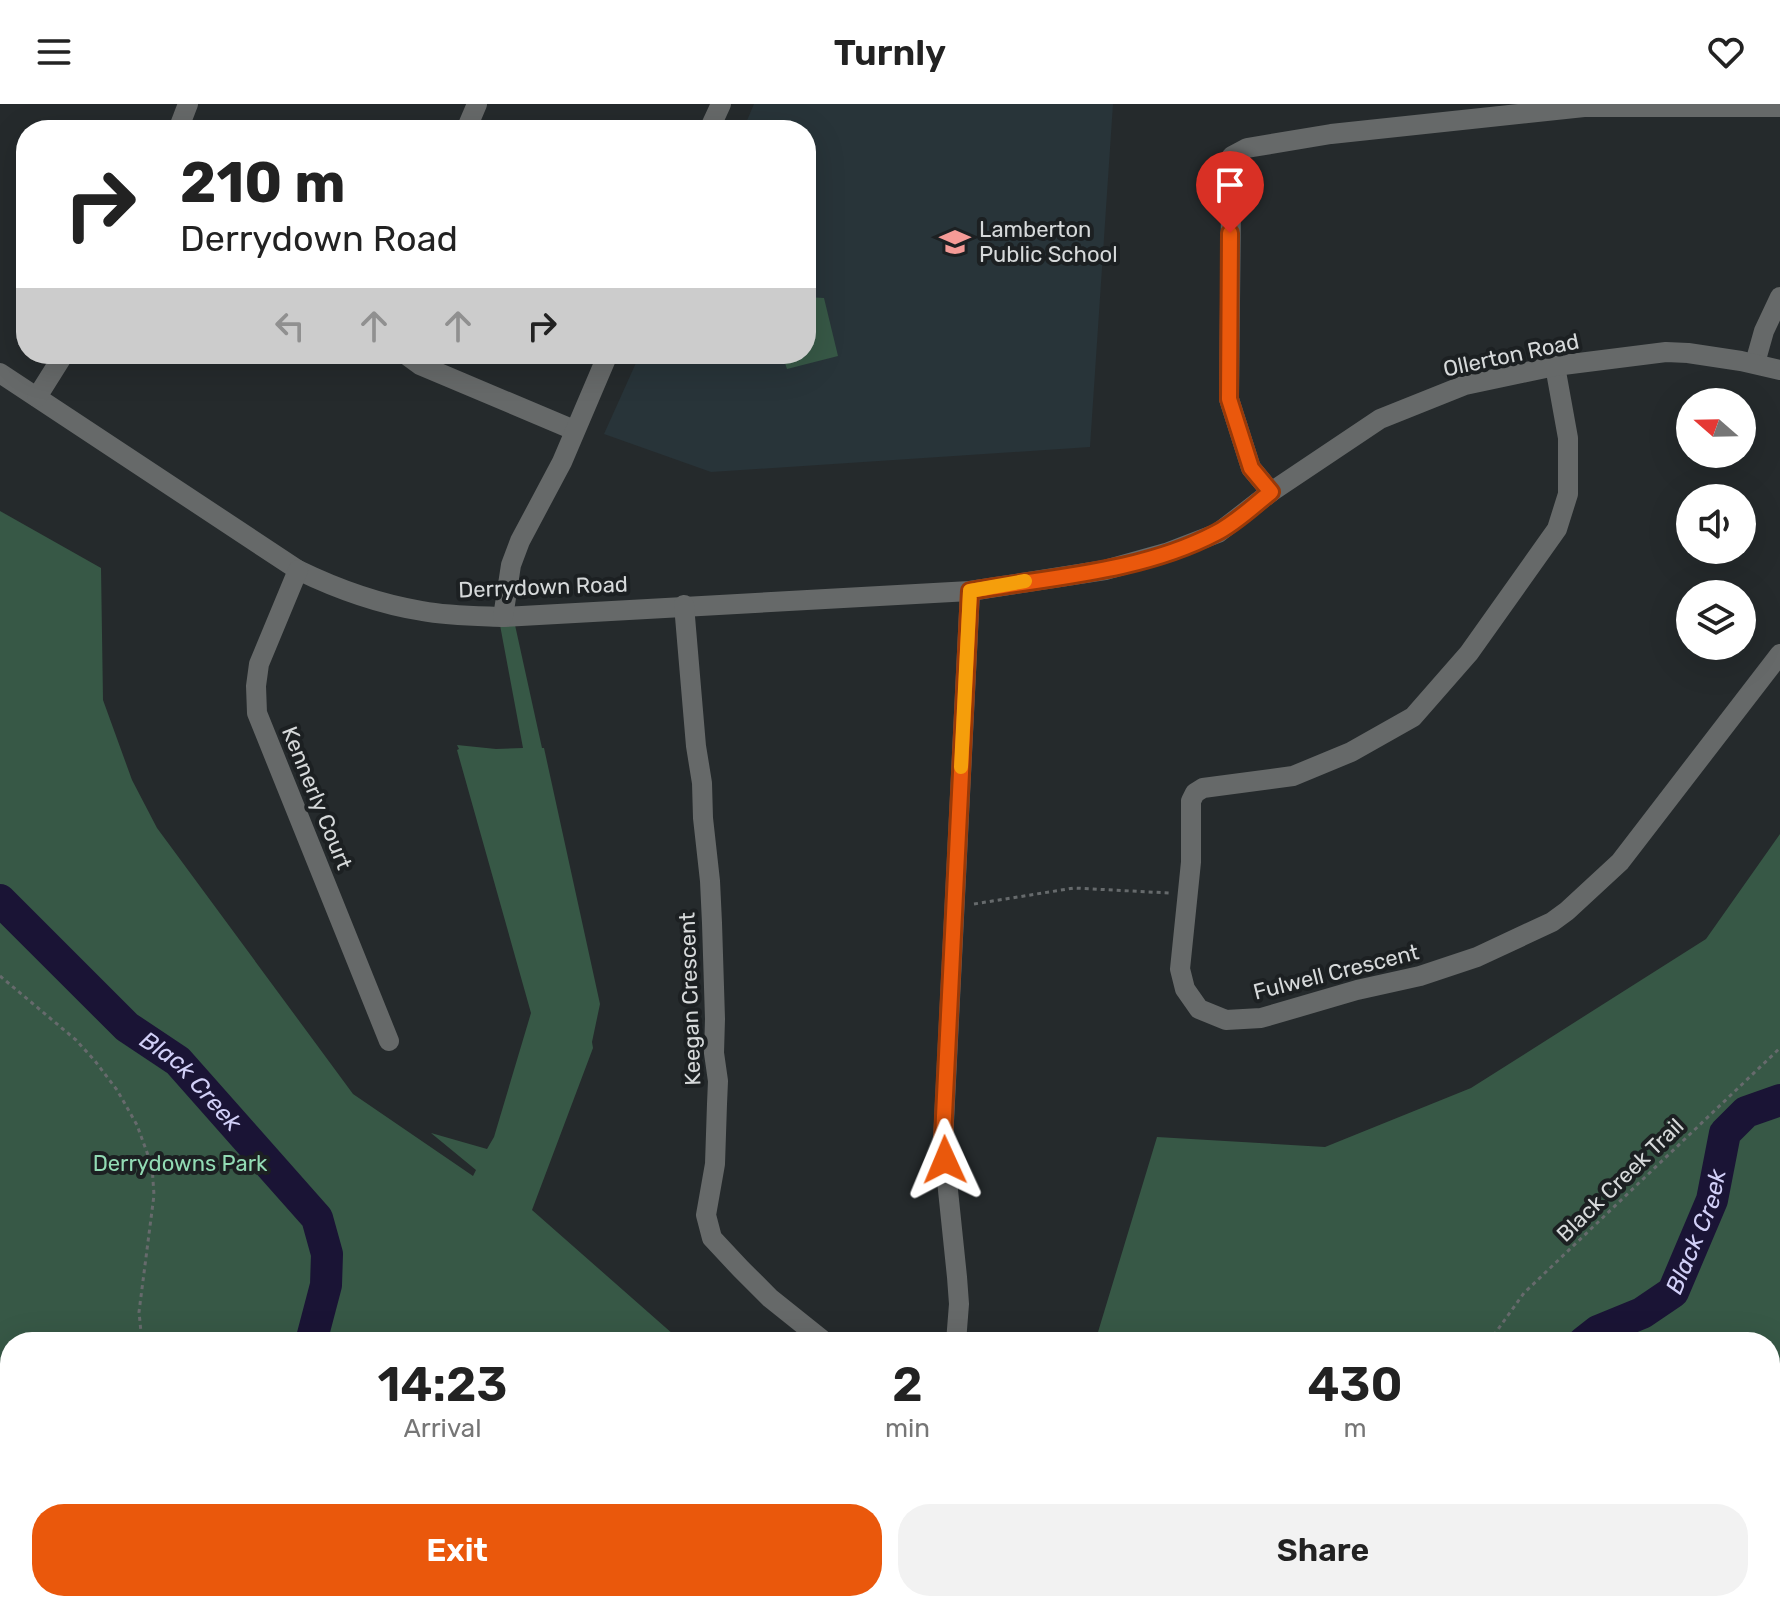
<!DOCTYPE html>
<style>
:root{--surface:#fff;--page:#f2f2f2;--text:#222;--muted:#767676;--accent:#ea580c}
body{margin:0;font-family:Rubik,sans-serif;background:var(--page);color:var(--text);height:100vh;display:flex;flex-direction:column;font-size:30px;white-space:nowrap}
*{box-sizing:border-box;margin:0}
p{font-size:26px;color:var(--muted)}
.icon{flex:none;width:44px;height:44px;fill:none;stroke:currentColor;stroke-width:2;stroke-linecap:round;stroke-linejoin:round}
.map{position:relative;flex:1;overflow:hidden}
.drawer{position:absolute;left:0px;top:1228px;width:1780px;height:280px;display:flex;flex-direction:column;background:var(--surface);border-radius:32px 32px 0 0;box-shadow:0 8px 32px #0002}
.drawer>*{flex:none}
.hud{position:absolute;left:16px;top:16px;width:800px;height:244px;border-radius:32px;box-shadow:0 8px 32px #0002;background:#fff;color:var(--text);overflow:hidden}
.needle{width:52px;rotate:290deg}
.tools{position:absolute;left:1676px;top:284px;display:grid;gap:16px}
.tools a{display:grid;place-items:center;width:80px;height:80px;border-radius:50%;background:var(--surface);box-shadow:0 8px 32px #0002;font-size:40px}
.pin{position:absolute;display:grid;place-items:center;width:68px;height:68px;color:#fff;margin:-82px -34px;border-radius:50% 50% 50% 0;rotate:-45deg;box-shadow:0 0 8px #0007}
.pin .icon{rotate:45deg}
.me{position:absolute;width:88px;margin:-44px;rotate:359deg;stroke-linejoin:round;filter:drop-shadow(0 0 6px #0008)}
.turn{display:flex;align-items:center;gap:28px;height:168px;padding:0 32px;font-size:36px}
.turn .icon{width:104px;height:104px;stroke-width:2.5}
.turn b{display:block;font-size:56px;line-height:68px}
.lanes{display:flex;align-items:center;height:76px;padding:0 32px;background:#0003;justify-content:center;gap:40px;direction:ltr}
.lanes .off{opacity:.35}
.eta{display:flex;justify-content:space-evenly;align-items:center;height:136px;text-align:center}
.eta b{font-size:48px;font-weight:600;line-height:56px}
.cta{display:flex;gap:16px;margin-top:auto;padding:16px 32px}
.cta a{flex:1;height:92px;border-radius:32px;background:var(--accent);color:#fff;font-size:32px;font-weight:600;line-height:92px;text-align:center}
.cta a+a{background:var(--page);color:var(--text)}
header{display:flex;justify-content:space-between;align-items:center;height:104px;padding:0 32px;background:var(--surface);font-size:36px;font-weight:600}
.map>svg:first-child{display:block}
</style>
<header><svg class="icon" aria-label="menu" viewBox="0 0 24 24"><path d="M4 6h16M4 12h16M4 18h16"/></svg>Turnly<svg class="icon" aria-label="heart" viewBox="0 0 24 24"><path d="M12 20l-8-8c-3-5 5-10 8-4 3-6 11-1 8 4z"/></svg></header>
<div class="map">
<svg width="1780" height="1508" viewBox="0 0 1780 1508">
<rect width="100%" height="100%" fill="#252a2c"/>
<g fill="#283439">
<polygon points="754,0 1113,0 1090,343 711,368 604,330 640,250 806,250 806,26 743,26"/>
<polygon points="0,1439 10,1479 10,1498 15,1498 17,1508 0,1508"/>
</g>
<g fill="#375846">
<polygon points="806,193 824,194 838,252 787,265 782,250 806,250"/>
<polygon points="0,407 101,464 103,596 132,676 157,724 353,990 473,1072 476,1066 431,1029 487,1045 494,1033 531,909 457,646 459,645 457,641 496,645 523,644 500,521 515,521 542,644 544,644 600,900 592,938 593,944 532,1106 682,1238 10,1238 10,1274 0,1279"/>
<polygon points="1780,730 1780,1340 1770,1344 1770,1238 1095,1238 1157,1033 1325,1043 1471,984 1706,835"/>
<polygon points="174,1498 1500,1498 1490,1508 172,1508"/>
</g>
<polygon fill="#1a1435" points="10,1288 10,1313 0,1317 0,1296 3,1291"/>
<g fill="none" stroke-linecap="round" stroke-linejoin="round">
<g stroke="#1a1435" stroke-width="32">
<path id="s1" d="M0,796L127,923L178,957L317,1114L327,1150L326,1181L311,1238"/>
<path id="s2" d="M1584,1238L1598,1227L1642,1209L1673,1188L1712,1096L1725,1029L1746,1008L1780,996"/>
<polyline points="500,1498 504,1508"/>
<polyline points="1140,1508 1145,1498"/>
</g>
<g stroke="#666a6c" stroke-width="3" stroke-dasharray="4 4" stroke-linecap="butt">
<polyline points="974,800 1074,784 1169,789"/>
<polyline points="0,872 76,936 95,957 117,986 137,1021 152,1062 154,1091 139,1208 142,1238"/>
<polyline points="1489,1238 1524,1189 1780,944"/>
<polyline points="352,1498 362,1508"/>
<polyline points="257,1508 260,1498"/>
<polyline points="1260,1508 1272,1498"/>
</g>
<g stroke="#666969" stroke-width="20">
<polyline points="178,26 188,0"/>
<polyline points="466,26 477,0"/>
<polyline points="709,26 721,0"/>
<polyline points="405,250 420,261 574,326"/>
<polyline points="1755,259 1764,227 1780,193"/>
<polyline points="1555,262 1568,334 1568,390 1557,425 1469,549 1413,613 1351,648 1293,672 1203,684 1195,689 1191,697 1191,758 1180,865 1185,885 1199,905 1226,916 1261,914 1357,886 1420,872 1477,853 1552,818 1567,807 1620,758 1780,550"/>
<path d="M0,269L298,466C337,485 379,500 422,507C448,512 476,512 503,513L970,487L1105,466L1166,449L1218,429L1271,388L1380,315L1465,281L1555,262L1666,248L1688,249L1741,257L1780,266"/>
<polyline points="37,293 64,250"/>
<polyline points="1271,388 1251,364 1229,295 1231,101 1226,61 1232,52 1247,44 1331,30 1584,3 1780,3"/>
<polyline points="298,466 259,560 256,582 257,609 389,937"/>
<polyline points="684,501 696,642 702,679 703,714 710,777 712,819 715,915 714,949 718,977 717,1000 715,1060 706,1111 712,1134 741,1165 770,1194 825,1238"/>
<polyline points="503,513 511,461 520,437 562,358 608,250"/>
<polyline points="956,1238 959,1200 957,1173 943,1038 970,487"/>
<polyline points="41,1498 44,1508"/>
<polyline points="136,1498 138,1508"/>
</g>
</g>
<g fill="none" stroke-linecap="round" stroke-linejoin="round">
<g stroke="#983908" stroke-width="20">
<path id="route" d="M945,1056L943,1038L944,1012L970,487C1051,473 1142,468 1216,429C1236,419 1253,402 1271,388L1251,364L1229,295L1230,129"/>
</g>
<use href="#route" stroke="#ea580c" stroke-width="14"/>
<polyline stroke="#f59e0b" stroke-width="14" points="961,663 970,487 1025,477"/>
</g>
<defs>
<g id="school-bare" transform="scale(2.4)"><path d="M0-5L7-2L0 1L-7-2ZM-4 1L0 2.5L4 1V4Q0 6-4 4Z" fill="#f59b97" stroke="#1c2022" stroke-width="2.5" paint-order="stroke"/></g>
</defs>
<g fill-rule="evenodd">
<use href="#school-bare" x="955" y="138"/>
</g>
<g text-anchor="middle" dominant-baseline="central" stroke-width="8" stroke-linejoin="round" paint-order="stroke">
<g font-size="22" fill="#d6d9da" stroke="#1c2022" text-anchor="start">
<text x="979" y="125">Lamberton<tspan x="979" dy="25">Public School</tspan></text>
</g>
<g font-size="22" fill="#d6d9da" stroke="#1c2022">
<text transform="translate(1511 251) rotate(-12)">Ollerton Road</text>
<text transform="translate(543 483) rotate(-2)">Derrydown Road</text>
<text transform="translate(317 694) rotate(68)">Kennerly Court</text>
<text transform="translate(1336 868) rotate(-14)">Fulwell Crescent</text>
<text transform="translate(690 895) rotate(-92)">Keegan Crescent</text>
<text transform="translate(1620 1076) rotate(-44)">Black Creek Trail</text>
</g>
<g font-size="22" fill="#92dbb4" stroke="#1c2022">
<text x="180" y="1059">Derrydowns Park</text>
</g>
<g font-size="24" font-style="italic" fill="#d1cff7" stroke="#1c2022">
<text stroke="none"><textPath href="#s1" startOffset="264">Black Creek</textPath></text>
<text stroke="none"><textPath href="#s2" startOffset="168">Black Creek</textPath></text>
</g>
</g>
</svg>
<div class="tools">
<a><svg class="needle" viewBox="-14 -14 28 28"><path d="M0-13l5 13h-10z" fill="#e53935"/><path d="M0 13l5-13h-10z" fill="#767676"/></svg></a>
<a><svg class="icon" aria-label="sound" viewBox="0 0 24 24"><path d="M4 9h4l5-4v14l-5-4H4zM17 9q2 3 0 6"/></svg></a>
<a><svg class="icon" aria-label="layers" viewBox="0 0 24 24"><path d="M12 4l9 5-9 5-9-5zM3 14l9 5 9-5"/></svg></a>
</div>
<div class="pin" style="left:1230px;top:129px;background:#d93025"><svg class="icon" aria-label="arrive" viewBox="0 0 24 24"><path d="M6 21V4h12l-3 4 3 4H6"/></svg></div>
<svg class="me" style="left:945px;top:1056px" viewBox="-20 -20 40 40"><path d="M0-17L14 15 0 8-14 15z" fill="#ea580c" stroke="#fff" stroke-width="4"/></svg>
<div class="hud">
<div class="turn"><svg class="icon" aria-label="right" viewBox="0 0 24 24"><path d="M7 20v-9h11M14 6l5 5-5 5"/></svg><div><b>210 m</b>Derrydown Road</div></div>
<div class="lanes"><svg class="icon off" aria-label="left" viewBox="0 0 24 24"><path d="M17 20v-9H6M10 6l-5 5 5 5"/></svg><svg class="icon off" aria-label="ahead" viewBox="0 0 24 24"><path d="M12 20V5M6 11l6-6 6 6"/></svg><svg class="icon off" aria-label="ahead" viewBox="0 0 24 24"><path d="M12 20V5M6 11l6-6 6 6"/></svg><svg class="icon" aria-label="right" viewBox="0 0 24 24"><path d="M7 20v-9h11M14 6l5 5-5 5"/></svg></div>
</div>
<section class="drawer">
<div class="eta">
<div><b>14:23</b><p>Arrival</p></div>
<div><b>2</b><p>min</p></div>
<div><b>430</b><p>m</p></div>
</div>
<div class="cta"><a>Exit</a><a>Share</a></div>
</section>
</div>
